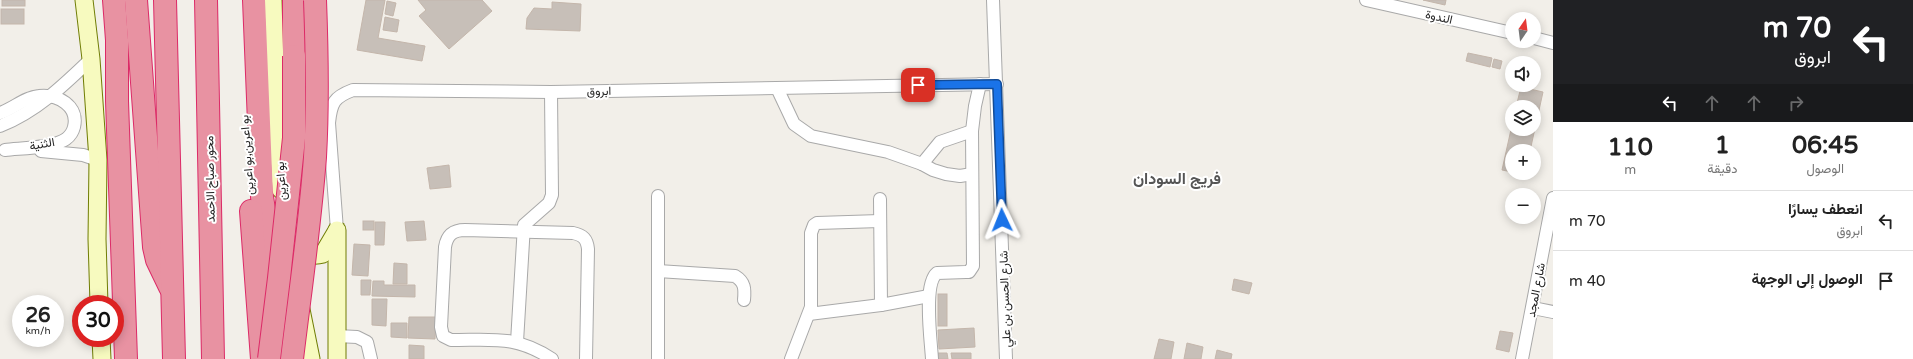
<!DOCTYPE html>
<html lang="ar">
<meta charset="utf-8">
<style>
:root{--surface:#fff;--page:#f6f6f6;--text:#222;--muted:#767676;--line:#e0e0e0}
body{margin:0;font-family:"Varela Round",Vazirmatn,sans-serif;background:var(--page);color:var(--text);direction:rtl;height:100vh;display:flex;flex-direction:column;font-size:15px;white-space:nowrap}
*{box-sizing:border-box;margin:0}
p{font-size:13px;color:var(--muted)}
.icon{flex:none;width:22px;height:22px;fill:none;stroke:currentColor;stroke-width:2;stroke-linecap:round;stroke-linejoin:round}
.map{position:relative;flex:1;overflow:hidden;direction:ltr}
.details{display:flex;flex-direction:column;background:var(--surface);width:360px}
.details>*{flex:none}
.guide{background:#202124;color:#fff;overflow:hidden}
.needle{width:26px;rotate:14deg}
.buttons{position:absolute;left:1505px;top:12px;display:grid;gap:8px}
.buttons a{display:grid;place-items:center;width:36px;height:36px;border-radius:50%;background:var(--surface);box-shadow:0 2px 10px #0003;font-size:20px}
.speed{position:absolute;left:12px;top:295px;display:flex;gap:8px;font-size:20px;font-weight:700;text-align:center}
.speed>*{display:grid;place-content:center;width:52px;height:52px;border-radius:50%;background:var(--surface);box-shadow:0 2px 10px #0003;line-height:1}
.speed small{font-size:10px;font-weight:400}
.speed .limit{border:6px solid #d22;background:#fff;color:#111}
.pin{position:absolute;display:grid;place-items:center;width:34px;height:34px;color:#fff;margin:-17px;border-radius:8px;box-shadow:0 2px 6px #0006}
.me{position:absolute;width:44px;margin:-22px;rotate:358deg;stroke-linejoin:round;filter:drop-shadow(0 0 3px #0008)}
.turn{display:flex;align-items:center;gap:14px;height:84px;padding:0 16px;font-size:18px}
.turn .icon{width:52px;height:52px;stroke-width:2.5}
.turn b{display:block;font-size:28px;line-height:34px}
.lanes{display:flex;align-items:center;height:38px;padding:0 16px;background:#0003;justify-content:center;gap:20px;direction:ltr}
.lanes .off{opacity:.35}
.eta{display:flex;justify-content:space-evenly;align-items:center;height:68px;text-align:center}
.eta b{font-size:24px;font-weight:700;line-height:28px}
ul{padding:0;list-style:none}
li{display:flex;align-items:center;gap:12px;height:60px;padding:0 16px;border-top:1px solid var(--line)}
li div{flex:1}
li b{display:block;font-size:15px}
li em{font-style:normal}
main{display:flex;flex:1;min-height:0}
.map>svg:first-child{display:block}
</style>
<main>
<section class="details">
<div class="guide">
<div class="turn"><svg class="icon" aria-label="left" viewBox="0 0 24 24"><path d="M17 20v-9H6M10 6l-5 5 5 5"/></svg><div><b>70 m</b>ابروق</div></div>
<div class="lanes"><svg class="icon" aria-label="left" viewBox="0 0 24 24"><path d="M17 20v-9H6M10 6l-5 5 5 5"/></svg><svg class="icon off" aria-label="ahead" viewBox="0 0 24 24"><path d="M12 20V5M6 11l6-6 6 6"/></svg><svg class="icon off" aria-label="ahead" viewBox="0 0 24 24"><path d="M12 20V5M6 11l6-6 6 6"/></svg><svg class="icon off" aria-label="right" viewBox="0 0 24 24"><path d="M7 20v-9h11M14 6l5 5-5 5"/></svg></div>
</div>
<div class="eta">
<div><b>06:45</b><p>الوصول</p></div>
<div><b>1</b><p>دقيقة</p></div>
<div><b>110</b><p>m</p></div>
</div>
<ul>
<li><svg class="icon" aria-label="left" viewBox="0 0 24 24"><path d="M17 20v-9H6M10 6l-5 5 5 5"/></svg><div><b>انعطف يسارًا</b><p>ابروق</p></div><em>70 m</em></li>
<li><svg class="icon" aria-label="arrive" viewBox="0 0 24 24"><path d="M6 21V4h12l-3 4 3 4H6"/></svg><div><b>الوصول إلى الوجهة</b></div><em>40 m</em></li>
</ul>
</section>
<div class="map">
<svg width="1553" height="359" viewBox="0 0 1553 359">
<rect width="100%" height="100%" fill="#f2efe9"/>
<g fill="#c7bfb8" stroke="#c4b6ab">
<rect x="2" y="0" width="23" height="6"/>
<polygon points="366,0 385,0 378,38 425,46 422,61 357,50"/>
<polygon points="418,0 482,0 492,11 449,49 419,16 426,10"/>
<polygon points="1423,0 1446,0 1445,5"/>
<polygon points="387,1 396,3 393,16 385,14"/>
<polygon points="552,2 581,4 580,31 526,29 527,18 534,8 552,9"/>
<rect x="1" y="9" width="23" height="15"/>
<polygon points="385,17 399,20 397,32 383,30"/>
<polygon points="1468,53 1492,58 1490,67 1466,61"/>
<polygon points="1494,59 1502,61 1500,69 1492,67"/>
<polygon points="1521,87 1543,92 1530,151 1512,151 1512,172 1502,170 1512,125 1512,129 1534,129 1534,107 1516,107"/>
<polygon points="449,165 451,187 430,189 427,168"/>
<rect x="363" y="221" width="11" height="9"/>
<polygon points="424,221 426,240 407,241 405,222"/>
<polygon points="375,222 385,222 384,245 375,245"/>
<polygon points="354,244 370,245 368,276 352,275"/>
<polygon points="394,263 407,264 407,284 393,284"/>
<polygon points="1234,279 1252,283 1249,294 1232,290"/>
<polygon points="361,280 371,280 370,295 361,295"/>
<polygon points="373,281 384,281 384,285 415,285 415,297 372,296"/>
<rect x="938" y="294" width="9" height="32"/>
<polygon points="372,299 387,299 386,326 372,325"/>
<polygon points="409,317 436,317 435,339 408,338"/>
<polygon points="391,323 407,323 407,338 391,337"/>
<polygon points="974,328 975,347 939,349 938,330"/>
<polygon points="1500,331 1513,333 1509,352 1496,349"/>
<polygon points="1159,339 1174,342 1171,359 1154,359"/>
<polygon points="1187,343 1203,347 1201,359 1184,359"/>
<polygon points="409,345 424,346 424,359 409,359"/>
<polygon points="1217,350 1232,354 1231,359 1215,359"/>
<polygon points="938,353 947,353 948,359 938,359"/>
<polygon points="951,353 971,353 971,359 952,359"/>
</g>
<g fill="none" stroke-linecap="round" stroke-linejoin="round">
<g stroke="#a9a9a9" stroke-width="14">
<g id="street">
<polyline points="993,0 1006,359"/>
<polyline points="1366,0 1512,33"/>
<polyline points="1534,38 1553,43"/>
<polyline points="777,88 794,124 811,136 888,152 922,164 933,170 946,174 960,176 972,174"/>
<path d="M0,113C13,109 25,97 39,96C58,94 79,106 74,127C73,131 70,136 66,139C53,148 21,148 5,150"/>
<path d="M0,126C36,112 64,85 91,59"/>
<polyline points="41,151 83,155 98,160"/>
<polyline points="922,164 940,142 972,131"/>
<polyline points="880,199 881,305"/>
<path d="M337,230L329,123C331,103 334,97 353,90L551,92L997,84"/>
<path d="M658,271L735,276C745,282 745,289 744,300"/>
<polyline points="1533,308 1553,312"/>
<polyline points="809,314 881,305 929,296"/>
<polyline points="337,336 357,337 367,342 371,359"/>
<polyline points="517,342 524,225 549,203 552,195 551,92"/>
<path d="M552,359C516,335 493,340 451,340L443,336L441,327L445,247C447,235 453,230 465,230L573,233C583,235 587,239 588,249L586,359"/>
<polyline points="658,359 658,196"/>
<polyline points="791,359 811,307 811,233 814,225 817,223 880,221"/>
<path d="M932,359C931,341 923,284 937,273L966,272H969L973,266L972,131L975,106L980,84"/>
<polyline points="1522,359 1553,198"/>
</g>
</g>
<g stroke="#707d05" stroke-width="19">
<g id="secondary">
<polyline points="84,0 91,59 98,160 97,239 99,304"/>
<polyline points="273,0 276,102 281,190"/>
<polyline points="337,230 337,359"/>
<polyline points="287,240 311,359"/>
<path d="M296,247C305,254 312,257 323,254L336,232"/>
<polyline points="101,338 102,359"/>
</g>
</g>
<g stroke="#dc2a67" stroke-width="24">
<g id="highway">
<polyline points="114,0 117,40 117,101 126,359"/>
<polyline points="136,0 154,247 157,260 170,287"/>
<polyline points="165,0 174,359"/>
<polyline points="206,0 213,359"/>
<polyline points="254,0 262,197 288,359"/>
<polyline points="294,0 294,56"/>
<polyline points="251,211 262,359"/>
</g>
</g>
<use href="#street" stroke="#fff" stroke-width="12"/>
<use href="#secondary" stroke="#f7fabf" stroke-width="17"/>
<use href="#highway" stroke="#e892a2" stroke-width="22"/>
<g stroke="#dc2a67" stroke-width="24" stroke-linecap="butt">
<g id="highway-bridge">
<polyline points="269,359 279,278 294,138 294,56"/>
<path d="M292,359C300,292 310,225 315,157C318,105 317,52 315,0"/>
</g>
</g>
<use href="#highway-bridge" stroke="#e892a2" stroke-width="22"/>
</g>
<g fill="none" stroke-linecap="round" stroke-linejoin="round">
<g stroke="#114b97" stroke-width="10">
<polyline id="route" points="918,85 997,84 1002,220"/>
</g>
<use href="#route" stroke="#1a73e8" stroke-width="7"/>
</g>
<g text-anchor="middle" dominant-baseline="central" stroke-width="4" stroke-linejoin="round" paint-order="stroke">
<g font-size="12" fill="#222" stroke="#fff">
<text transform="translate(1439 17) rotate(13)">الندوة</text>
<text transform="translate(599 91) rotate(-1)">ابروق</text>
<text transform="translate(42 144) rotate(-10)">الثنية</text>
<text transform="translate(247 155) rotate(-94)">بو اعرين,بو اعرين</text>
<text transform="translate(210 179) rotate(-91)">محور صباح الاحمد</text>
<text transform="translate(281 181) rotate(-94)">بو اعرين</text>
<text transform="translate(1536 290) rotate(-79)">شارع المجد</text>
<text transform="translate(1005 299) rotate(-92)">شارع الحسن بن علي</text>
</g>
<g font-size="16" font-weight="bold" fill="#555" stroke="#fff">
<text x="1177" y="179">فريج السودان</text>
</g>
</g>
</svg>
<div class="buttons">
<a><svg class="needle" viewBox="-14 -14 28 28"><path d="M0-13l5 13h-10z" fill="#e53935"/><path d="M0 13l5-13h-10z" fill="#767676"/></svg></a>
<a><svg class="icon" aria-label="sound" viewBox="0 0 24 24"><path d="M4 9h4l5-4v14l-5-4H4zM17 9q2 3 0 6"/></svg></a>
<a><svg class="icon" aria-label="layers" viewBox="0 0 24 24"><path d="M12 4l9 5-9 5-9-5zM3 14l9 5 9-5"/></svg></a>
<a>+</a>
<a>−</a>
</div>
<div class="speed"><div>26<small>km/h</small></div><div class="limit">30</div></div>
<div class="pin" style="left:918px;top:85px;background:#d93025"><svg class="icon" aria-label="arrive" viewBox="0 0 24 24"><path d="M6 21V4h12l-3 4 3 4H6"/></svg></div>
<svg class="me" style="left:1002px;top:220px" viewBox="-20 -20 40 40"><path d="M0-17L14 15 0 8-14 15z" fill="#1a73e8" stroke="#fff" stroke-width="4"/></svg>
</div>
</main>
